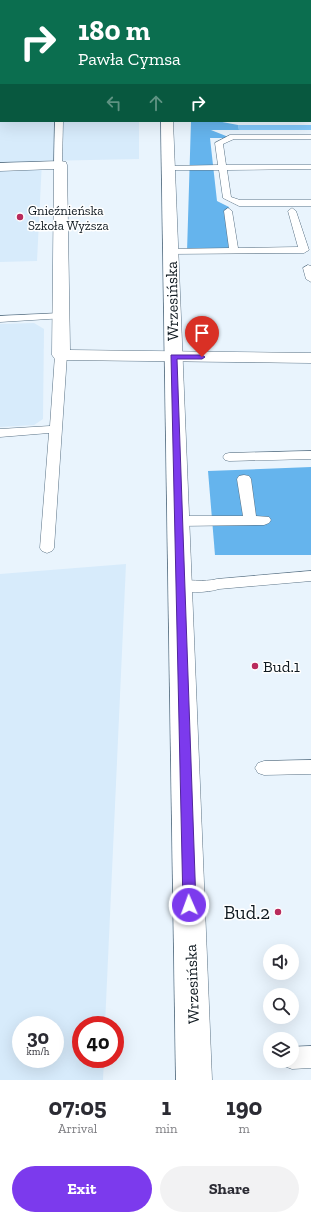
<!DOCTYPE html>
<meta charset="utf-8">
<style>
:root{--surface:#fff;--page:#f2f2f3;--text:#2b2b33;--muted:#7c7c81;--accent:#7c3aed}
body{margin:0;font-family:"Zilla Slab",serif;background:var(--page);color:var(--text);height:100vh;display:flex;flex-direction:column;font-size:15px;white-space:nowrap}
*{box-sizing:border-box;margin:0}
p{font-size:13px;color:var(--muted)}
.icon{flex:none;width:22px;height:22px;fill:none;stroke:currentColor;stroke-width:2;stroke-linecap:round;stroke-linejoin:round}
.map{position:relative;height:1080px;overflow:hidden}
.side{display:flex;flex-direction:column;background:var(--surface);flex:1}
.side>*{flex:none}
.hud{position:absolute;left:0px;top:0px;width:311px;height:122px;box-shadow:0 4px 16px #0002;background:#0b6e4f;color:#fff;overflow:hidden}
.tools{position:absolute;left:263px;top:944px;display:grid;gap:8px}
.tools a{display:grid;place-items:center;width:36px;height:36px;border-radius:50%;background:var(--surface);box-shadow:0 4px 16px #0002;font-size:20px}
.speed{position:absolute;left:12px;top:1016px;display:flex;gap:8px;font-size:20px;font-weight:700;text-align:center}
.speed>*{display:grid;place-content:center;width:52px;height:52px;border-radius:50%;background:var(--surface);box-shadow:0 4px 16px #0002;line-height:1}
.speed small{font-size:10px;font-weight:400}
.speed .limit{border:6px solid #d22;background:#fff;color:#111}
.pin{position:absolute;display:grid;place-items:center;width:34px;height:34px;color:#fff;margin:-41px -17px;border-radius:50% 50% 50% 0;rotate:-45deg;box-shadow:0 0 4px #0007}
.pin .icon{rotate:45deg}
.me{position:absolute;width:44px;margin:-22px;rotate:358deg;stroke-linejoin:round;filter:drop-shadow(0 0 3px #0008)}
.turn{display:flex;align-items:center;gap:14px;height:84px;padding:0 12px;font-size:18px}
.turn .icon{width:52px;height:52px;stroke-width:2.5}
.turn b{display:block;font-size:28px;line-height:34px}
.lanes{display:flex;align-items:center;height:38px;padding:0 12px;background:#0003;justify-content:center;gap:20px;direction:ltr}
.lanes .off{opacity:.35}
.eta{display:flex;justify-content:space-evenly;align-items:center;height:68px;text-align:center}
.eta b{font-size:24px;font-weight:700;line-height:28px}
.cta{display:flex;gap:8px;margin-top:auto;padding:8px 12px}
.cta a{flex:1;height:46px;border-radius:24px;background:var(--accent);color:#fff;font-size:16px;font-weight:700;line-height:46px;text-align:center}
.cta a+a{background:var(--page);color:var(--text)}
.map>svg:first-child{display:block}
</style>
<div class="map">
<svg width="311" height="1080" viewBox="0 0 311 1080">
<rect width="100%" height="100%" fill="#e9f4fd"/>
<g fill="#d7ebfb" fill-rule="evenodd">
<polygon points="0,100 1,121 139,121 139,159 42,161 37,261 0,262"/>
<polygon points="34,323 44,329 43,419 34,425 0,427 0,324"/>
<path d="M126,564L105,1025H81V1059H104L103,1080H0V574ZM21,1025H55V1059H21Z"/>
</g>
<g fill="#83c8fb">
<polygon points="0,0 146,0 1,1 1,39"/>
<polygon points="189,0 311,0 311,101 310,1"/>
<polygon points="238,125 311,125 311,130 239,130"/>
</g>
<g fill="#65b4ed">
<polygon points="191,121 217,121 238,125 239,130 211,130 226,136 226,138 210,138 217,201 229,207 234,251 187,252"/>
<polygon points="311,467 311,555 215,555 208,471"/>
</g>
<g fill="none" stroke-linecap="round" stroke-linejoin="round">
<g stroke="#5a7285" stroke-width="1">
<g id="service">
<rect x="310" y="75" width="1" height="4"/>
<polygon points="55,121 63,121 62,165 58,167 54,165"/>
<polygon points="230,135 311,135 311,139 234,139 223,144 226,165 311,165 311,169 227,170 231,197 240,200 311,200 311,206 239,206 223,198 219,170 169,170 165,168 169,166 218,165 215,143"/>
<polygon points="228,208 232,211 238,248 298,247 288,211 292,208 296,211 309,250 304,253 168,254 166,252 168,250 171,249 229,248 224,211"/>
<polygon points="308,265 311,266 311,282 306,279 303,268"/>
<polygon points="61,313 65,314 66,316 65,318 0,322 0,316"/>
<polygon points="61,352 67,355 54,548 52,551 47,553 42,551 40,548 49,433 0,437 0,429 50,426 55,355"/>
<polygon points="311,451 311,459 229,461 225,460 223,457 225,454 229,453"/>
<polygon points="244,475 249,476 251,479 256,516 269,517 271,520 269,523 264,525 178,526 173,524 171,521 173,518 178,516 243,516 237,479 239,476"/>
<path d="M311,571V581L219,589C207,593 187,593 175,590L173,586L175,582C188,578 203,583 217,579Z"/>
<polygon points="311,760 311,774 264,775 258,773 255,768 258,763 264,761"/>
<polygon points="311,1046 311,1068 292,1069 284,1066 282,1061 292,1061 292,1047"/>
</g>
</g>
<g stroke="#5a7285" stroke-width="1">
<g id="minor">
<rect x="0" y="93" width="1" height="6"/>
<polygon points="61,161 66,162 67,165 70,350 311,353 311,363 61,360 55,359 52,355 54,169 0,171 0,163"/>
</g>
</g>
<g stroke="#5a7285" stroke-width="1">
<g id="tertiary">
<rect x="160" y="0" width="8" height="1"/>
<polygon points="161,121 173,121 212,1080 176,1080"/>
</g>
</g>
<use href="#service" fill="#fff" fill-rule="evenodd"/>
<use href="#minor" fill="#fff" fill-rule="evenodd"/>
<use href="#tertiary" fill="#fff" fill-rule="evenodd"/>
</g>
<polygon fill="#7c3aed" stroke="#51269a" points="171,355 202,355 205,357 202,359 177,359 196,905 194,909 189,911 185,909 183,905"/>
<g fill="#b92b5c" stroke="#fff" stroke-width="1.5">
<circle cx="20" cy="217" r="4"/>
<circle cx="255" cy="666" r="4"/>
<circle cx="278" cy="912" r="4"/>
</g>
<g text-anchor="middle" dominant-baseline="central" stroke-width="3" stroke-linejoin="round" paint-order="stroke">
<g font-size="13" fill="#0f1920" stroke="#fff" text-anchor="start">
<text x="28" y="210">Gnieźnieńska<tspan x="28" dy="15">Szkoła Wyższa</tspan></text>
</g>
<g font-size="16" fill="#0f1920" stroke="#fff">
<text transform="translate(172 301) rotate(-91)">Wrzesińska</text>
<text transform="translate(192 984) rotate(-92)">Wrzesińska</text>
</g>
<g font-size="16" fill="#0f1920" stroke="#fff" text-anchor="start">
<text x="263" y="666">Bud.1</text>
</g>
<g font-size="19" fill="#0f1920" stroke="#fff" text-anchor="end">
<text x="270" y="912">Bud.2</text>
</g>
</g>
</svg>
<div class="tools">
<a><svg class="icon" aria-label="sound" viewBox="0 0 24 24"><path d="M4 9h4l5-4v14l-5-4H4zM17 9q2 3 0 6"/></svg></a>
<a><svg class="icon" aria-label="search" viewBox="0 0 24 24"><circle cx="10" cy="10" r="6"/><path d="M15 15l6 6"/></svg></a>
<a><svg class="icon" aria-label="layers" viewBox="0 0 24 24"><path d="M12 4l9 5-9 5-9-5zM3 14l9 5 9-5"/></svg></a>
</div>
<div class="speed"><div>30<small>km/h</small></div><div class="limit">40</div></div>
<div class="pin" style="left:202px;top:357px;background:#d93025"><svg class="icon" aria-label="arrive" viewBox="0 0 24 24"><path d="M6 21V4h12l-3 4 3 4H6"/></svg></div>
<svg class="me" style="left:189px;top:905px" viewBox="-20 -20 40 40"><circle r="17" fill="#7c3aed" stroke="#fff" stroke-width="3"/><path d="M0-11L8 9 0 5-8 9z" fill="#fff"/></svg>
<div class="hud">
<div class="turn"><svg class="icon" aria-label="right" viewBox="0 0 24 24"><path d="M7 20v-9h11M14 6l5 5-5 5"/></svg><div><b>180 m</b>Pawła Cymsa</div></div>
<div class="lanes"><svg class="icon off" aria-label="left" viewBox="0 0 24 24"><path d="M17 20v-9H6M10 6l-5 5 5 5"/></svg><svg class="icon off" aria-label="ahead" viewBox="0 0 24 24"><path d="M12 20V5M6 11l6-6 6 6"/></svg><svg class="icon" aria-label="right" viewBox="0 0 24 24"><path d="M7 20v-9h11M14 6l5 5-5 5"/></svg></div>
</div>
</div>
<section class="side">
<div class="eta">
<div><b>07:05</b><p>Arrival</p></div>
<div><b>1</b><p>min</p></div>
<div><b>190</b><p>m</p></div>
</div>
<div class="cta"><a>Exit</a><a>Share</a></div>
</section>
